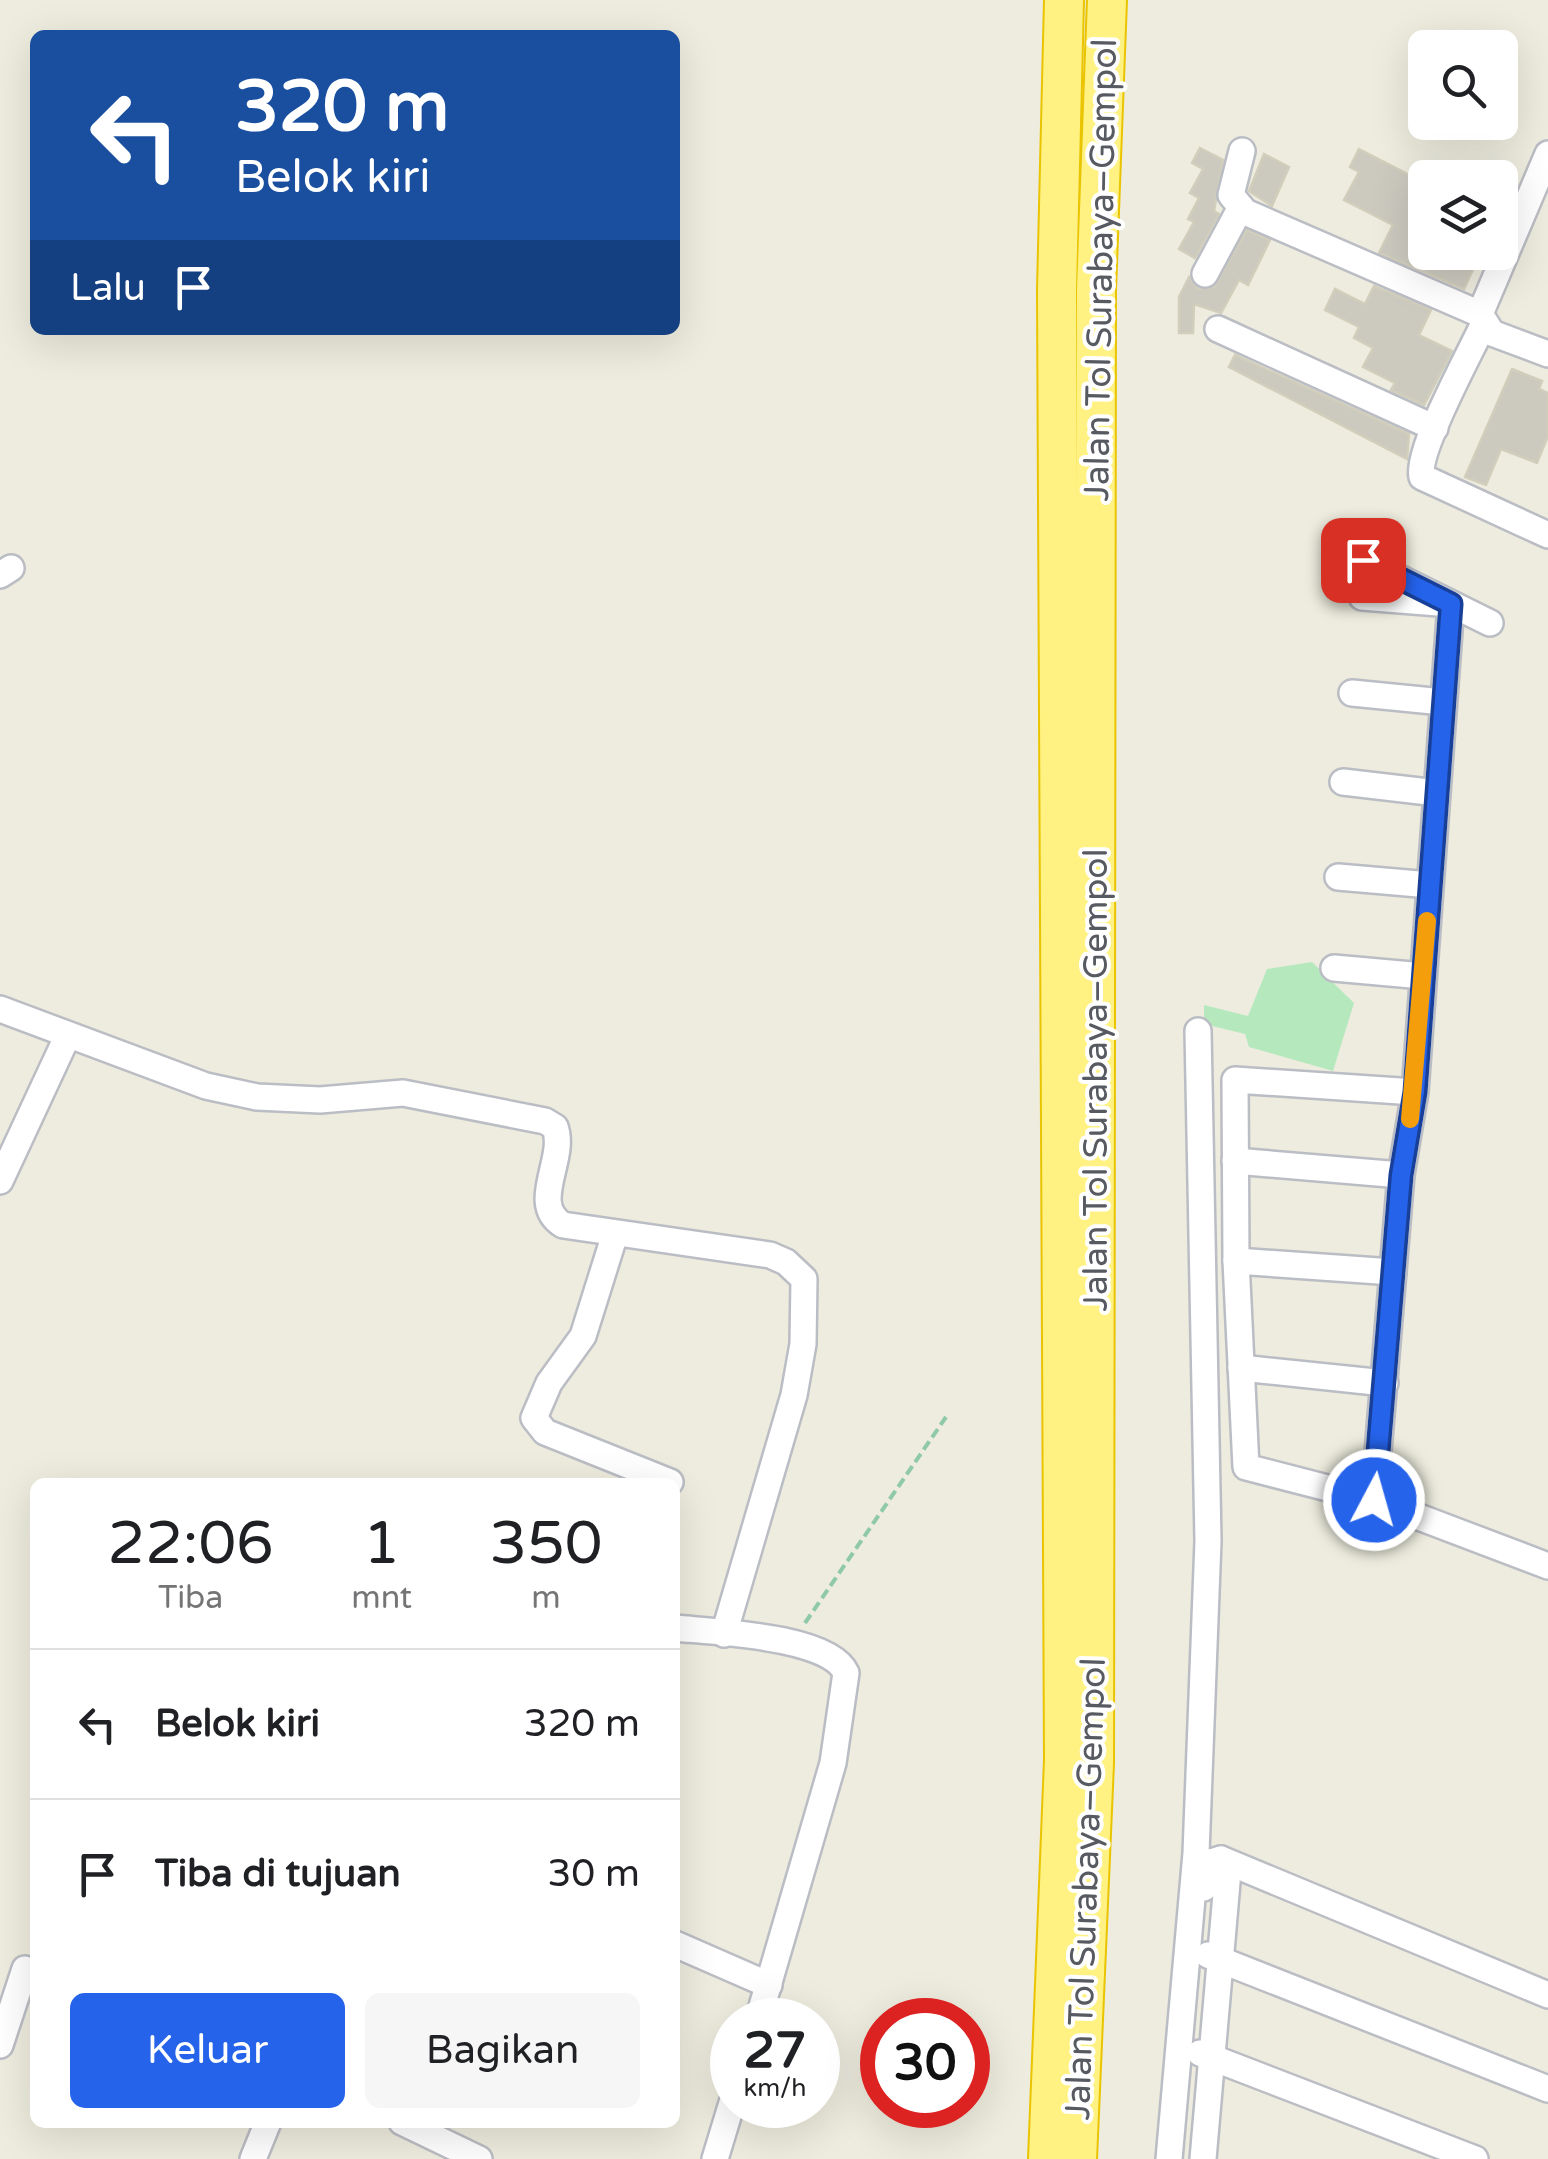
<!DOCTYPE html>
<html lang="id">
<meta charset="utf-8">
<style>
:root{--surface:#fff;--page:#f6f6f6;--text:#202124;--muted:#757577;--line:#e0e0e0;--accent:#2563eb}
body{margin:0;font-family:"Varela Round",sans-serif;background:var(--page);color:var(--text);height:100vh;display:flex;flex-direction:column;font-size:38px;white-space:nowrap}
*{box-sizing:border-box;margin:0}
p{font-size:32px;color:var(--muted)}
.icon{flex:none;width:55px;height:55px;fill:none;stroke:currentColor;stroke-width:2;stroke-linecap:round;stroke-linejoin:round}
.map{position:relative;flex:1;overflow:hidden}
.sheet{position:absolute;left:30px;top:1478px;width:650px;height:650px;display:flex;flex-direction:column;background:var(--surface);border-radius:15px;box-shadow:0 10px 40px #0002}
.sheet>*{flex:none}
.banner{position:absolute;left:30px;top:30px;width:650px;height:305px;border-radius:15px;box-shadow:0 10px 40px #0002;background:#1a4fa0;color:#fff;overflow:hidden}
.controls{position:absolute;left:1408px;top:30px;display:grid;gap:20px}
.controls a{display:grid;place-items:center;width:110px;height:110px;border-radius:15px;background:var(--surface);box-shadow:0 10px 40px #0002;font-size:50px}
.speed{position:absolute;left:710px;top:1998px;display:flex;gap:20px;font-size:50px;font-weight:700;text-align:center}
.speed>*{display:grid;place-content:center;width:130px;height:130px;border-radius:50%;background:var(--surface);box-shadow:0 10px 40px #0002;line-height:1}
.speed small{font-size:25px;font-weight:400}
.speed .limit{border:15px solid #d22;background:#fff;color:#111}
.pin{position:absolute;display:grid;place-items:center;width:85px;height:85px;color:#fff;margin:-42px;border-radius:20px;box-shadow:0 5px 15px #0006}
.me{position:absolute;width:110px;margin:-55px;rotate:6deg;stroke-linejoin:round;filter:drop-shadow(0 0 8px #0008)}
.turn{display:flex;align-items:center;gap:35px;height:210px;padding:0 40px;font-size:45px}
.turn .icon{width:130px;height:130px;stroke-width:2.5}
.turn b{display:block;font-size:70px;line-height:85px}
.then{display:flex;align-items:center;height:95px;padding:0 40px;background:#0003;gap:20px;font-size:38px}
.eta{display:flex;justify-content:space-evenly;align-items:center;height:170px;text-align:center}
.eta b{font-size:60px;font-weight:600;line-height:70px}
.action{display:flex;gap:20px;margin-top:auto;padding:20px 40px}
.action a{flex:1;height:115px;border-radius:15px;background:var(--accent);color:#fff;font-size:40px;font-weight:600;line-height:115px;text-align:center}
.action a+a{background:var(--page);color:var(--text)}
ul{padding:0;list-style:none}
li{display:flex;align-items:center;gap:30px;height:150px;padding:0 40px;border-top:2px solid var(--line)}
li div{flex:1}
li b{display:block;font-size:38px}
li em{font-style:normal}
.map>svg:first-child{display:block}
</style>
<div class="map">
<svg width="1548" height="2159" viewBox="0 0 1548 2159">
<rect width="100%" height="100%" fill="#edecde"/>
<polygon fill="#b6e8be" points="1312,962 1354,1003 1333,1071 1249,1047 1245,1034 1204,1024 1204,1005 1248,1016 1267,969"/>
<g fill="#cccabf" stroke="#d2cebc" stroke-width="2.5">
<polygon points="1200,148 1223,160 1214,211 1219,214 1195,258 1179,249 1194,222 1188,219 1199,198 1190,193 1203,169 1192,163"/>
<polygon points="1359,149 1425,183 1425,252 1481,252 1464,289 1379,253 1393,225 1344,200 1359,172 1350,167"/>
<polygon points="1264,154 1289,167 1272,206 1249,191"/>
<polygon points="1247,230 1270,240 1248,285 1239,280 1221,313 1194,304 1193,333 1179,333 1179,297 1189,277 1198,289 1214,287"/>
<polygon points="1374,286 1431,310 1419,335 1452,351 1424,405 1391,390 1395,383 1363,367 1373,348 1354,338 1359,327 1325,310 1335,289 1365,304"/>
<polygon points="1235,355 1409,434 1407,459 1229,367"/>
<polygon points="1512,369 1542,381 1539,389 1548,393 1548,436 1537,463 1501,449 1486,485 1465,477"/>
</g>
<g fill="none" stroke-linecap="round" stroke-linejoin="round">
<g stroke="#bbbdc4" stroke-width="30">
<g id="minor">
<polyline points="1242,151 1231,195 1245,212 1480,314"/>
<polyline points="1548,154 1480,314 1492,333 1548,354"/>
<polyline points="1205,274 1241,207"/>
<path d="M1484,323C1471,352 1415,452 1422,477L1548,535"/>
<polyline points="1218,329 1435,428"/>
<polyline points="1363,560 1490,623"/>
<polyline points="0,575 11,568"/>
<polyline points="1362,597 1451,604 1415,1092 1401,1175 1374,1500 1246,1467 1236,1261 1235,1080 1415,1092"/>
<polyline points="1352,693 1443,702"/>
<polyline points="1343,782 1437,793"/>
<polyline points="1338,877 1430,885"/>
<polyline points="1334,968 1423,976"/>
<path d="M0,1009L206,1086L257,1097L320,1100L403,1093L545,1121L555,1127C567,1159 528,1204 563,1225L770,1255L786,1262L804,1279L803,1344L794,1395L724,1634"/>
<polyline points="1235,1161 1401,1175"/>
<polyline points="0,1181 67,1037"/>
<polyline points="615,1234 583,1336 549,1383 534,1418 545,1432 670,1482"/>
<polyline points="1236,1261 1393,1272"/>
<polyline points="1241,1368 1385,1383"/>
<polyline points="1374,1500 1548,1566"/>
<path d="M675,1628C714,1632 830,1636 846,1673L833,1763L758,2020"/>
<polyline points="1221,1859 1548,1995"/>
<polyline points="675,1944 769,1985"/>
<polyline points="1208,1955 1548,2089"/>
<polyline points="0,2045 25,1969"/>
<polyline points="1200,2053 1475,2159"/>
<polyline points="402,2122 479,2159"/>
<polyline points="253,2159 268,2122"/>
<polyline points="715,2159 732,2103"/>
<polyline points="1169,2159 1196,1853 1208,1541 1198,1031"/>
<polyline points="1203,2159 1228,1871 1221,1859 1207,1863 1204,1888"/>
</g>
</g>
<g stroke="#eac400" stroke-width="42">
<g id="highway">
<polyline points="1048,2159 1064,1760 1057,290 1064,0"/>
<polyline points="1077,2159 1094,1763 1096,290 1107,0"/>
</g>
</g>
<polyline stroke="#8fc9a8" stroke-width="4" stroke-dasharray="10 5" stroke-linecap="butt" points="805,1623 946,1417"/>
<use href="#minor" stroke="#fff" stroke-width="25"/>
<use href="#highway" stroke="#fff282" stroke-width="38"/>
</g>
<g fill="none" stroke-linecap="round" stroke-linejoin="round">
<g stroke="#184099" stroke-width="25">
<polyline id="route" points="1363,560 1451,604 1415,1092 1401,1175 1374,1500"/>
</g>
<use href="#route" stroke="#2563eb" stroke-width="18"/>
<polyline stroke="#f59e0b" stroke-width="18" points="1410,1119 1427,921"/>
</g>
<g text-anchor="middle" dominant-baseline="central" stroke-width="8" stroke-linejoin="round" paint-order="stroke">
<g font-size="35" fill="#575a61" stroke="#fff">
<text transform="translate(1101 270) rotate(-89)">Jalan Tol Surabaya–Gempol</text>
<text transform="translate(1096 1080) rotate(-90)">Jalan Tol Surabaya–Gempol</text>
<text transform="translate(1086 1889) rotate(-88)">Jalan Tol Surabaya–Gempol</text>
</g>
</g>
</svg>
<div class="controls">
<a><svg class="icon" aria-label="search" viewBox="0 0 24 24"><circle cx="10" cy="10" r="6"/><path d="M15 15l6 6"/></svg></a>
<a><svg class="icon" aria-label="layers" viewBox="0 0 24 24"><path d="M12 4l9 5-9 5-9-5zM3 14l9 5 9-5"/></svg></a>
</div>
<div class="speed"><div>27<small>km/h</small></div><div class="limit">30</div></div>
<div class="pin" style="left:1363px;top:560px;background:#d93025"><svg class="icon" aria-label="arrive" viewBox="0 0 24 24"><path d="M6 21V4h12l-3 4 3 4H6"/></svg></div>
<svg class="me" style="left:1374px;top:1500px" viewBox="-20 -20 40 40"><circle r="17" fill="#2563eb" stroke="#fff" stroke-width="3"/><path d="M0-11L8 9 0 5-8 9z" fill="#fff"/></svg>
<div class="banner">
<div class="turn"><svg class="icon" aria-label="left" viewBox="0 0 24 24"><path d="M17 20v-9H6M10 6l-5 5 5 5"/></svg><div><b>320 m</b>Belok kiri</div></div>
<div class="then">Lalu<svg class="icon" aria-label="arrive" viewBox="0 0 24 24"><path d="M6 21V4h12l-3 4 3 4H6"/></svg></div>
</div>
<section class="sheet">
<div class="eta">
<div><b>22:06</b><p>Tiba</p></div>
<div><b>1</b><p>mnt</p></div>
<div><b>350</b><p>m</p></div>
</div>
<ul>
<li><svg class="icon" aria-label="left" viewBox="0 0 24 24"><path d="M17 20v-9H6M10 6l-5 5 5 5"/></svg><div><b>Belok kiri</b></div><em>320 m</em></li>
<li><svg class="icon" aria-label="arrive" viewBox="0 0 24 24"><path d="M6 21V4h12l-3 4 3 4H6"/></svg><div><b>Tiba di tujuan</b></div><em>30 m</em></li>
</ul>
<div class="action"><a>Keluar</a><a>Bagikan</a></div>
</section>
</div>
